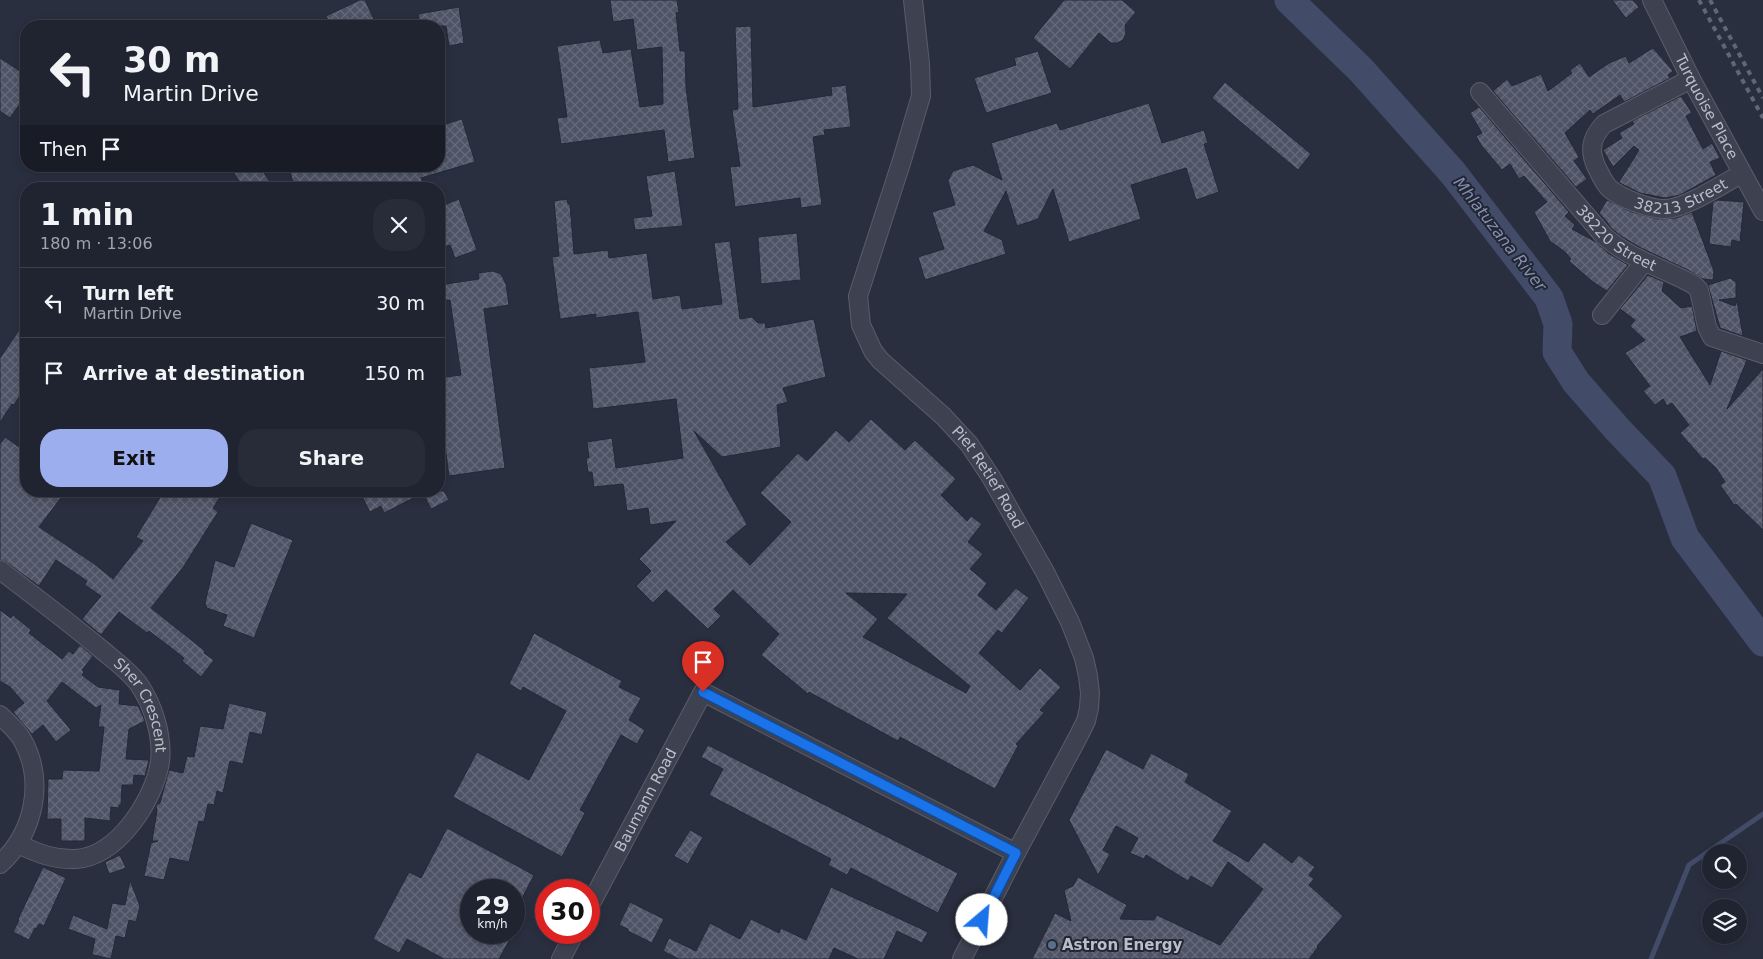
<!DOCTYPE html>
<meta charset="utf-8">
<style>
:root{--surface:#202330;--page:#282b38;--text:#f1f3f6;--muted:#a2a4ab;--line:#3d404c;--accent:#9caeed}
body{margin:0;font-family:"DejaVu Sans",sans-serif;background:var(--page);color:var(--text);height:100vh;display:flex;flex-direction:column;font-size:19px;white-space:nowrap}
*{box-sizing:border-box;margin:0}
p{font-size:16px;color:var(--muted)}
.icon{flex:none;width:28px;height:28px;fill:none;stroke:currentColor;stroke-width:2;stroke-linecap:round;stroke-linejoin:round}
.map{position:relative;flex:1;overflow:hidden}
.sheet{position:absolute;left:20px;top:182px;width:425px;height:315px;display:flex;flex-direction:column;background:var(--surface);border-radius:20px;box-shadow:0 2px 8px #0003,0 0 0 1px var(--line)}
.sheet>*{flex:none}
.guide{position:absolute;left:20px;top:20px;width:425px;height:152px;border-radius:20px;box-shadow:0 2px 8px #0003,0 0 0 1px var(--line);background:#202330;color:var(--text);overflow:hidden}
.buttons{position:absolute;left:1702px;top:844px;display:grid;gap:10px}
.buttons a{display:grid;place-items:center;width:45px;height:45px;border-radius:50%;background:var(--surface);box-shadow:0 2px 8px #0003,0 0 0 1px var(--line);font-size:25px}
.speed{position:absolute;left:460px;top:879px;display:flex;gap:10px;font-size:25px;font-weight:700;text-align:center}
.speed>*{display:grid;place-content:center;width:65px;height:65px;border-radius:50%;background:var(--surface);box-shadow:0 2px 8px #0003,0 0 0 1px var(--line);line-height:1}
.speed small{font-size:12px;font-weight:400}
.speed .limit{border:8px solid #d22;background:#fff;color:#111}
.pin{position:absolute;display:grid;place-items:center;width:42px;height:42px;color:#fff;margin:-51px -21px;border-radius:50% 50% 50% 0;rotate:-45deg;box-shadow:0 0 5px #0007}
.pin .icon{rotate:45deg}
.me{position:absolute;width:55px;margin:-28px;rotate:27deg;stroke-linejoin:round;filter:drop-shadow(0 0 4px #0008)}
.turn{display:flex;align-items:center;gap:18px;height:105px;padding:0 20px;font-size:22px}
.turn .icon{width:65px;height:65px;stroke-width:2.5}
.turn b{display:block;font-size:35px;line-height:42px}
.then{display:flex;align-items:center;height:48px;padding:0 20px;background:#0003;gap:10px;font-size:19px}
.round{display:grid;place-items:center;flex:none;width:52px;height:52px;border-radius:20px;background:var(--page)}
.headline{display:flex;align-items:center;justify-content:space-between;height:85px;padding:0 20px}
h1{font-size:30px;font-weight:700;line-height:38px}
.button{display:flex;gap:10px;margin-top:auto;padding:10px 20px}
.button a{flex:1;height:58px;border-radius:20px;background:var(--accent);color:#111;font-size:20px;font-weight:700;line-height:58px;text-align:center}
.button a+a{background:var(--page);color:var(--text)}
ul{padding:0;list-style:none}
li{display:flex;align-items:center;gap:15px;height:70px;padding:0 20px;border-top:1px solid var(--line)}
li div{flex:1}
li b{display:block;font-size:19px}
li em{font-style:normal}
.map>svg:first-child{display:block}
</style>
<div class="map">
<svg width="1763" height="959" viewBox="0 0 1763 959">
<defs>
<pattern id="building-cross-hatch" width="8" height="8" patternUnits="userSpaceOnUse" patternTransform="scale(1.25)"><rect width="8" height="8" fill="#4e5466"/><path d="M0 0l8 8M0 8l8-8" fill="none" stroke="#666b7b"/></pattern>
</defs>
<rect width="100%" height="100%" fill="#2a2f40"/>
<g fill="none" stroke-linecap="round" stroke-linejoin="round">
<polyline stroke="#424b67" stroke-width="5" points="1651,959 1689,865 1763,814"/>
<polyline stroke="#424b67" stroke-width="29" points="1289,0 1361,70 1453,173 1549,298 1558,324 1557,352 1576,382 1618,430 1662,476 1685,538 1763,642"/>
</g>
<g fill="url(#building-cross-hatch)" stroke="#242937" fill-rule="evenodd">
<polygon points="360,0 365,0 377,26 331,26 326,16"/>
<polygon points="610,0 677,0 679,12 676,13 680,51 685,51 686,87 695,158 668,162 664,130 561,144 557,118 567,117 557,46 600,40 603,53 631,49 640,107 663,104 662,47 637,50 633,19 613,22"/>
<polygon points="1064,0 1122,0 1136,12 1125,25 1126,33 1123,40 1117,43 1111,43 1099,33 1070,69 1033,38"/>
<polygon points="1612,0 1633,0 1639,7 1626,18"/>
<polygon points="459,7 464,43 449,46 446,26 420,26 418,14"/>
<polygon points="751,26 753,107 832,95 831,87 846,85 851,127 824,130 825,135 813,137 822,205 801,208 800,198 735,207 730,167 740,166 732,110 738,109 735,27"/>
<polygon points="1653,48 1673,71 1668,75 1670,78 1624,102 1620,95 1593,114 1590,110 1565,133 1579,157 1574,161 1587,179 1576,187 1493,91 1507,79 1512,86 1541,74 1548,91 1572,73 1570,70 1580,63 1589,77 1609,63 1626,56 1629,63"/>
<polygon points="1038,51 1052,93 986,113 974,78 1016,65 1014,58"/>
<polygon points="0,58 26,75 26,95 10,118 0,111"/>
<polygon points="1225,82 1311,154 1298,170 1212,98"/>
<polygon points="1681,96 1692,113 1686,116 1703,149 1712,143 1720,158 1710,162 1716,175 1680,195 1665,198 1640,193 1620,183 1619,182 1639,150 1634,146 1613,167 1603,150 1622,138 1619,133 1634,124 1632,121"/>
<polygon points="1149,103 1162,143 1204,130 1208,143 1204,144 1219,192 1196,200 1186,168 1131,185 1141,219 1069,242 1053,189 1038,219 1017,226 1006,191 984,231 1002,240 1006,254 925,280 918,257 944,249 932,212 955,205 948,181 953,171 973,165 1002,180 991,143 1057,123 1060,130"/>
<polygon points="1479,107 1569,212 1565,216 1575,225 1572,229 1596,242 1608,253 1628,265 1607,291 1593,282 1569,261 1571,259 1565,252 1550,241 1534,212 1547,202 1524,176 1519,179 1510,164 1502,170 1481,145 1476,136 1482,133 1470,113"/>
<polygon points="462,119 475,162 421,178 425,189 295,189 289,169 298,166 439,166 439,126"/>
<polygon points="229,166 259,166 275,189 245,189"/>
<polygon points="675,171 683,226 635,230 633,218 652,216 646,176"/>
<polygon points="459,199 477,250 455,258 450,245 439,249 439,207"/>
<path d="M567,199L568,204H570L574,254L608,250L609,258L647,253L653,299L680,295L682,309L722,304L714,243L730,241L740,319L752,317L758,323H765L766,328L814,319L826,377L783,388L788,402L777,405L781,447L722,457L694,431L747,524L726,542L750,565L791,522L760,493L798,453L807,461L836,430L849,442L871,419L905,450L915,440L956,479L941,495L967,521L971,516L982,524L968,542L983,554L970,569L987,583L978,595L996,610L1016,588L1029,598L1002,633L998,630L979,653L1020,690L1040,668L1061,687L1040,710L1044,713L1016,744L1018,746L995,789L900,737L898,741L809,692L808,694L761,655L779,634L733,590L714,609L721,616L708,629L666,590L653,603L636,586L651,571L639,559L676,521L650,525L648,508L627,511L623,484L594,487L592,472H588L586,458H589L587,442L612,438L616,468L683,458L676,399L593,409L589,368L645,362L638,312L596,318V314L560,319L552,257L559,256L554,201ZM846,593L907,594L887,618L970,686L966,693L863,637L878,619Z"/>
<polygon points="1607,200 1632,212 1658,219 1676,218 1692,212 1714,271 1713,280 1703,279 1688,270 1641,248 1621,236 1611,228 1607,222 1599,213"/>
<polygon points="1717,200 1744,202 1740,242 1732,240 1731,247 1709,244 1713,202"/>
<polygon points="797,233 801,280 761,284 758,237"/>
<polygon points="493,271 501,274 506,284 509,305 484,309 505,468 449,476 439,402 439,378 461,375 450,300 439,301 439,285 479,279 478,273"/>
<polygon points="1648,275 1664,282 1662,291 1681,308 1692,306 1697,331 1680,337 1710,385 1721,351 1747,360 1727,409 1763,369 1763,530 1736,504 1734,505 1720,485 1725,482 1716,468 1705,458 1703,459 1680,433 1689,425 1672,403 1667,406 1663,399 1655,405 1643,391 1650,386 1625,353 1645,340 1630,326 1635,320 1620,309"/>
<polygon points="1730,278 1736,282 1736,298 1719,300 1735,306 1737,301 1743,336 1720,328 1708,285"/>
<polygon points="26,320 26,386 14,405 12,404 0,422 0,358"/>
<polygon points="5,437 26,452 26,491 66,491 39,527 93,563 113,579 143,541 136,537 164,491 211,491 220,497 213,508 218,512 184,566 151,608 205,651 204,653 214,660 201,677 182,661 184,658 170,647 149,631 147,633 119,612 101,635 82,619 101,596 85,585 87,581 56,560 39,586 6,562 0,560 0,444"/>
<polygon points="359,491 444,491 449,500 431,509 423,493 384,513 381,506 370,512"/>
<polygon points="251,523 293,540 254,638 223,626 227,615 207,608 205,603 215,560 234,567"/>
<polygon points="0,610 11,618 13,615 31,630 29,633 62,659 69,651 73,654 80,645 93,656 82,670 84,672 82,675 98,687 120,690 119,704 138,706 142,714 145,721 129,729 126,759 149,760 145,776 134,775 133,785 122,785 121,805 119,805 119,808 111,807 110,821 85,818 85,841 61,841 61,819 47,819 48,779 62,779 63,770 99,771 104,727 98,727 101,705 96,708 62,682 47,701 71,730 56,742 43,725 32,734 13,712 24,703 10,687 0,681"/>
<polygon points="534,633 622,681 619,687 641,698 629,720 645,730 637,744 621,735 580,810 585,813 562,857 453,797 477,752 529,780 566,711 523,687 521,691 509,684"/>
<polygon points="229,703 267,712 262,735 250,732 243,764 230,761 223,793 217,791 214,805 208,804 204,822 199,821 189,862 170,858 164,880 144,876 151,843 158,841 152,841 157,811 156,805 160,803 169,770 183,773 187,756 194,757 200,726 223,729"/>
<polygon points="708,745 958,873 938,913 851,868 847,875 828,865 831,859 709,795 723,769 701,757"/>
<polygon points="1106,749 1143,769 1151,753 1189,774 1185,782 1232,811 1213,841 1248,862 1264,842 1292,863 1299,855 1315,867 1309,875 1314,879 1309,885 1343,916 1317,946 1318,947 1309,959 1032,959 1055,913 1071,921 1064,890 1073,886 1078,877 1127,905 1120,919 1154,920 1157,915 1220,945 1263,889 1228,862 1212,888 1191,876 1188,881 1146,855 1144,859 1130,853 1138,838 1116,826 1103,850 1110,854 1098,875 1069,820"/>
<polygon points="447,828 534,875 514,914 514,890 471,890 471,932 494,932 509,941 499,959 444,959 407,939 399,953 373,939 409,872 421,878"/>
<polygon points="690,830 703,837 688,864 674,856"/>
<polygon points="120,855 126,868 109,874 105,862"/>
<polygon points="43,867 66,878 44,926 39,924 36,929 35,928 29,940 13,932 19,920 18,919"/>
<polygon points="130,880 140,906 136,922 129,920 125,938 116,936 111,959 94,955 92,954 95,939 68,929 73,915 107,929 112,903 125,905"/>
<polygon points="831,887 928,932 922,943 897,931 884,959 858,959 834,948 829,959 679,959 663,951 669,938 696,951 710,923 740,939 751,919 779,933 781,928 806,940"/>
<polygon points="630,902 664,919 652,943 628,931 628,929 619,925"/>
</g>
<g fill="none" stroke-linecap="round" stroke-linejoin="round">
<g stroke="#595d6a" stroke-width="20">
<g id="minor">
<path id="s1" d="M913,0L920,64L921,96L902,160L858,296L861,325L873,351L880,360L943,416L969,444L991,477L1045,572L1070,622L1084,658L1088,676L1090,693L1089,708L1086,721L1078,737L1016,853L962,959"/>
<path id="s2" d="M1652,0L1691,79L1763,211"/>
<path id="s3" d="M1691,79L1604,124C1589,140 1589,154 1599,172C1602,178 1605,184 1609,188C1620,198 1651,210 1666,209C1686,208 1723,184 1741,174"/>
<path id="s4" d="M1480,92L1604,236C1631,260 1664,268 1694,285L1699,290L1707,327L1712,337L1763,354"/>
<polyline points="1602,315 1644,262"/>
<path id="s5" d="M0,570C34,596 69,622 102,650C114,660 128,670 138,683C153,704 163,736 160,762C154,800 118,856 76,859C54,860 37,853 18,844"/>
<path d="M0,715C8,723 18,731 23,741C45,782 34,833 0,864"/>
<path id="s6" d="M589,907L703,692L1016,853"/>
<polyline points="561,959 575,932"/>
</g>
</g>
<use href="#minor" stroke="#3e4250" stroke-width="18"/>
<g stroke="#606676" stroke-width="4" stroke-dasharray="5 5" stroke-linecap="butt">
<polyline points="1699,0 1763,118"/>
<polyline points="1710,0 1763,98"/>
</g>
</g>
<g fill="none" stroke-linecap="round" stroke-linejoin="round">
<g stroke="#114b97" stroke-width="12">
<polyline id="route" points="703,692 1016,853 982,920"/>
</g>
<use href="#route" stroke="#1a73e8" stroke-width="9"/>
</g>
<circle fill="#5c6f8a" stroke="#222735" stroke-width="2" cx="1052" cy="945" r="5"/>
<g text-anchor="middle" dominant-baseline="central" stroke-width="4" stroke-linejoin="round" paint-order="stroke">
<g font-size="15" fill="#bbbeca" stroke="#222735">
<text stroke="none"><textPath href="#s2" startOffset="120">Turquoise Place</textPath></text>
<text stroke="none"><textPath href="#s3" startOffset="248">38213 Street</textPath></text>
<text stroke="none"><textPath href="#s4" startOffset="201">38220 Street</textPath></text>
<text stroke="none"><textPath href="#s1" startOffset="536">Piet Retief Road</textPath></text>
<text stroke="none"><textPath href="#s5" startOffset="200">Sher Crescent</textPath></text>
<text stroke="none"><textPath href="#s6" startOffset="121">Baumann Road</textPath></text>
</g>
<g font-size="15" font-weight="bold" fill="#bbbeca" stroke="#222735" text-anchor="start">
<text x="1062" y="945">Astron Energy</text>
</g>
<g font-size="16" font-style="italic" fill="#868fae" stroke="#222735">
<text transform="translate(1500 234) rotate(52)">Mhlatuzana River</text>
</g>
</g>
</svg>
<div class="buttons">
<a><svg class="icon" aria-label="search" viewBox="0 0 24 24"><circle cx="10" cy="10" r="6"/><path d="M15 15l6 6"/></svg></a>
<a><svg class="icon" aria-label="layers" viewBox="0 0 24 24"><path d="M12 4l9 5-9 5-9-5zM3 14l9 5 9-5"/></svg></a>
</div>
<div class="speed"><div>29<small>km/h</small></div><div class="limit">30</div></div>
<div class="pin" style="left:703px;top:692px;background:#d93025"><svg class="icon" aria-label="arrive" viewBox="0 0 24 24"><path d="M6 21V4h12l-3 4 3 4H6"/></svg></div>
<svg class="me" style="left:982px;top:920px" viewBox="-20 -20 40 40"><circle r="19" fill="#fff"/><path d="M0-13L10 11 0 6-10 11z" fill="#1a73e8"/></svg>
<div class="guide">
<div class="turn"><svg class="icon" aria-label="left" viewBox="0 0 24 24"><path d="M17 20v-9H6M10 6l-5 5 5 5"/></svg><div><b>30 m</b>Martin Drive</div></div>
<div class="then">Then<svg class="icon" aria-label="arrive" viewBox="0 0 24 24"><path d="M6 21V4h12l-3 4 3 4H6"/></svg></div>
</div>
<section class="sheet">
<div class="headline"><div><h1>1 min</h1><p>180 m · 13:06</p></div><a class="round"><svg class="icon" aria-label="close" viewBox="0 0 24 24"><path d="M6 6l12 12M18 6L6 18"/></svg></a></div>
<ul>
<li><svg class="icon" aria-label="left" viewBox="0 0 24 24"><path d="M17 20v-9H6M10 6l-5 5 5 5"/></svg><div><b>Turn left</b><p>Martin Drive</p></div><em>30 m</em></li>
<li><svg class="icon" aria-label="arrive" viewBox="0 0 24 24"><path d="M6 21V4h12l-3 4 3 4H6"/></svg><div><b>Arrive at destination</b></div><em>150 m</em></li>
</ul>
<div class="button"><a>Exit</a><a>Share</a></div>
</section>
</div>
